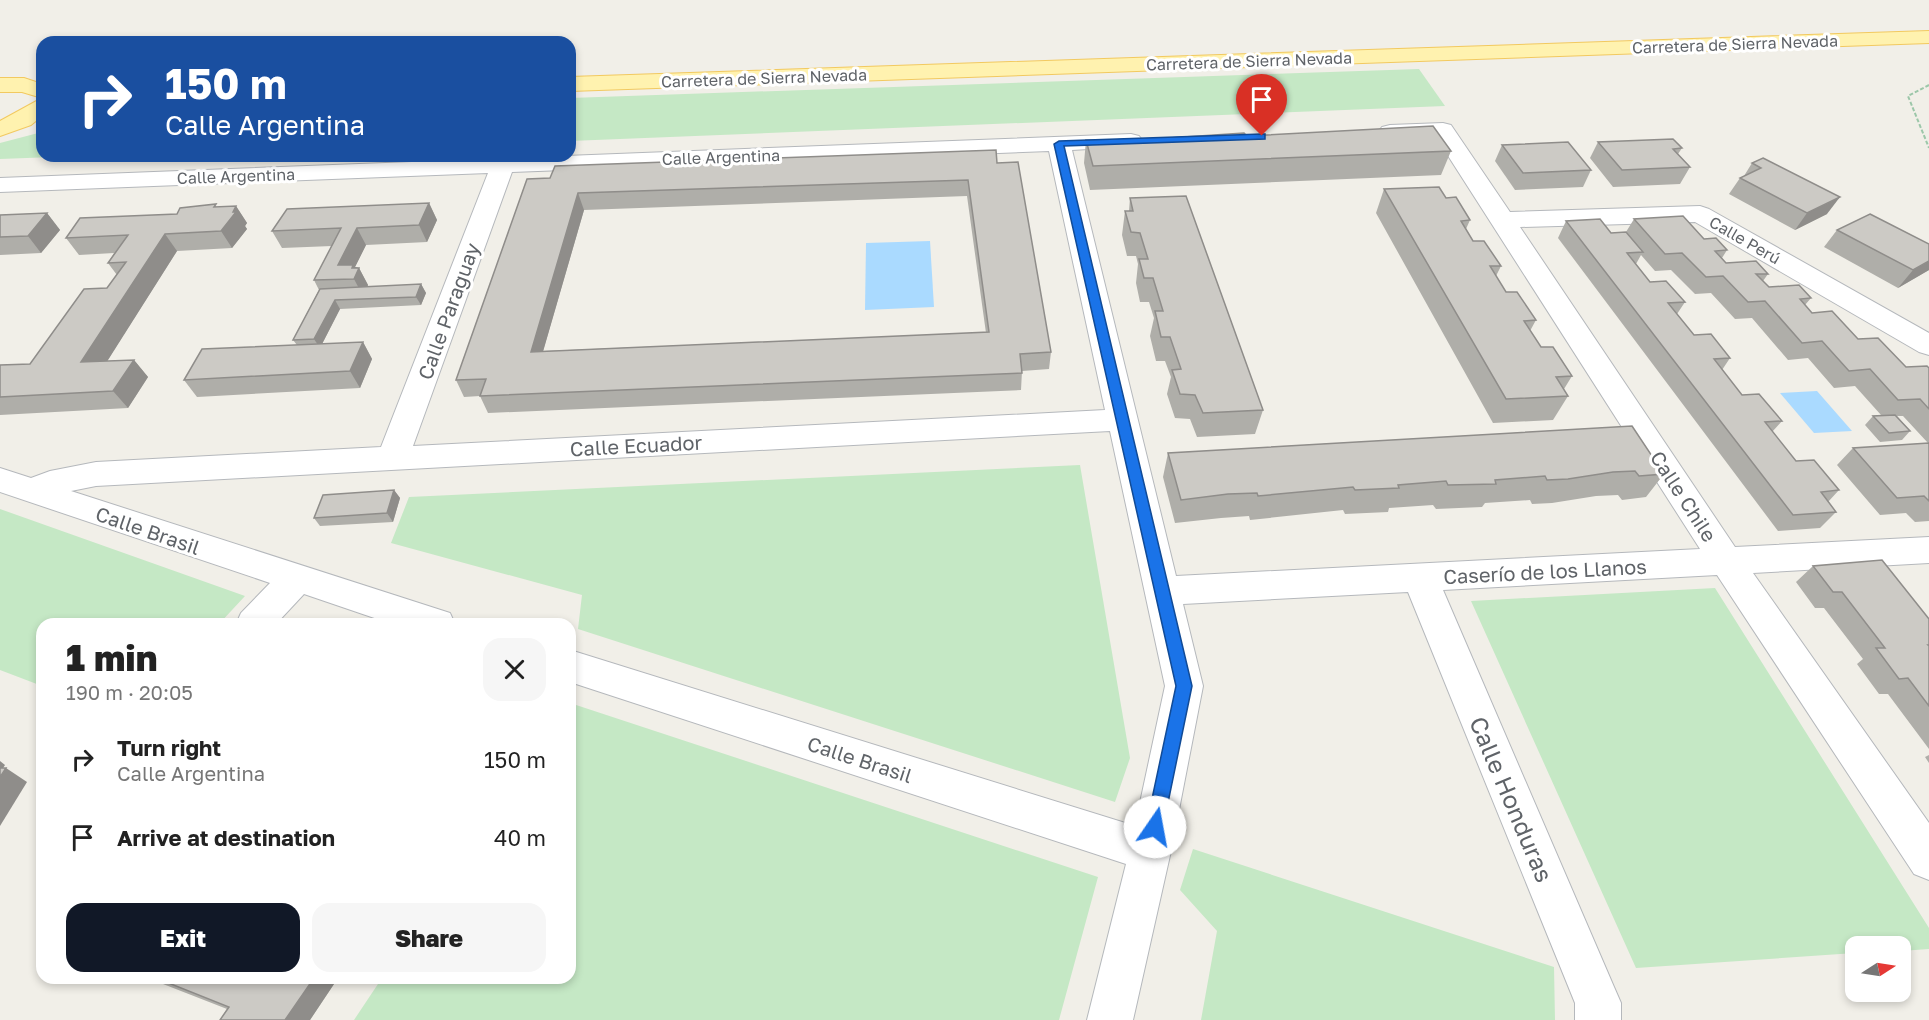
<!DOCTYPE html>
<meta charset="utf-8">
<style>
:root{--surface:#fff;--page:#f6f6f6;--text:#222;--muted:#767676;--accent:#111827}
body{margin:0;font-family:"Golos Text",sans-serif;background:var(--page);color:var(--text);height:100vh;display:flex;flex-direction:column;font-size:22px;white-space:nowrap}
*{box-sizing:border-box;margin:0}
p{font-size:20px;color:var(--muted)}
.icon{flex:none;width:33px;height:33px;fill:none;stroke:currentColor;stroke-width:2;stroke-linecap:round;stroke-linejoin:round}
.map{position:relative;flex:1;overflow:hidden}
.sheet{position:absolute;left:36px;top:618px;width:540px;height:366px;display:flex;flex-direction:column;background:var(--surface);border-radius:18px;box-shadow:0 3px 9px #0003}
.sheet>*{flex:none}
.banner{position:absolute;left:36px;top:36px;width:540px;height:126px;border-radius:18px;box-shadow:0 3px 9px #0003;background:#1a4fa0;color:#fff;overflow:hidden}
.needle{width:39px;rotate:78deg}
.controls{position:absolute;left:1845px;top:936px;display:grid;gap:12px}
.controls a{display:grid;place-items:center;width:66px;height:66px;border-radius:12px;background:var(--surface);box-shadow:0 3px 9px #0003;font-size:30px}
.pin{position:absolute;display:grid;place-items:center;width:51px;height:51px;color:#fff;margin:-62px -26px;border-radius:50% 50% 50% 0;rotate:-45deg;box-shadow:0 0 6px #0007}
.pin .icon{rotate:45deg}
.me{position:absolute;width:66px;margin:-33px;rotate:12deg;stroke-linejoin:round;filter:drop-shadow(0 0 4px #0008)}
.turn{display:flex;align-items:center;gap:21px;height:126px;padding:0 30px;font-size:27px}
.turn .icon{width:78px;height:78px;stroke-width:2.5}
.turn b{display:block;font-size:42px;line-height:51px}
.round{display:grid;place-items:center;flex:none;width:63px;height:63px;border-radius:18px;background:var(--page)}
.summary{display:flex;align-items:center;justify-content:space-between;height:102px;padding:0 30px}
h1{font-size:36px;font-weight:800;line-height:45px}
.cta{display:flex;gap:12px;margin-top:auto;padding:12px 30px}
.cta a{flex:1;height:69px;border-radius:18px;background:var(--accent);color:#fff;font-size:24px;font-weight:800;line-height:69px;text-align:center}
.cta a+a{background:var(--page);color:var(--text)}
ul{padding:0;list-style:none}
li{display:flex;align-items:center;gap:18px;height:78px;padding:0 30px}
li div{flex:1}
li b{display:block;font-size:22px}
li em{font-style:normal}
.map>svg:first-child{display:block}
</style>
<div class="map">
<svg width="1929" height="1020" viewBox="0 0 1929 1020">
<rect width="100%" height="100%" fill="#f1efe8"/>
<g fill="#c5e8c5">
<polygon points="1419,69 1445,106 570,141 570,98"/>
<polygon points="42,132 42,156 80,156 0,159 0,143"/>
<polygon points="1080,465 1130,758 1115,802 578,629 582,595 391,543 409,497"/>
<polygon points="0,509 245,596 219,624 42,624 42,686 0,670"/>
<polygon points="1715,588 1929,928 1929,949 1901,951 1900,946 1856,946 1855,953 1636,968 1471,601"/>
<polygon points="570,703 1098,877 1059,1020 354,1020 382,978 570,978"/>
<polygon points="1193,849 1554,967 1555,1020 1201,1020 1217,931 1180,890"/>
</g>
<g fill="#aadaff">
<polygon points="930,241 934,307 865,310 866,243"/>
<polygon points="1817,391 1852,431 1814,433 1780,393"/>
</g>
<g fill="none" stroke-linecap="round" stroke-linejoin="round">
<g stroke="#b5b8bc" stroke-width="2">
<path id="street" d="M1443,123L1451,125L1510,212L1700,206L1709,209L1929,333V355L1919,352L1695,222L1520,227L1735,547L1929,537V563L1753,573L1929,823V880L1914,874L1717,575L1443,590L1614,987L1621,1003V1020H1575V1003L1408,592L1183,604L1203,686L1171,851L1133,1020H1087L1126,864L570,682V650L1135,826L1165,686L1110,431L96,486L71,491L450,613L455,624H392L304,594L276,624H236L241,613L270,583L0,492V468L31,478L50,471L96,462L381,447L488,173L0,192V178L1131,134L1139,136L1143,141L1139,146L1072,150L1176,576L1700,549L1436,137H1382L1378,132L1382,127L1390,125ZM1049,151L1105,410L413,446L512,172Z"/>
</g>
<g stroke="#f2c960" stroke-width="2">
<g id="primary">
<polygon points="1929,31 1929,43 570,91 570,77"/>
<polygon points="0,78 24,78 42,84 42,98 22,92 0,92"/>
<polygon points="42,98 42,116 31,125 0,136 0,121"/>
</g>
</g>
<polyline stroke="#9cc7a9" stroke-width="2" stroke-dasharray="4 2" stroke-linecap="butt" points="1929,85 1908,96 1929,148"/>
<use href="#street" fill="#fff" fill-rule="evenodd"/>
<use href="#primary" fill="#fff2af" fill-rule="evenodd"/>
</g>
<g fill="#afaea9" fill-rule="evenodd">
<polygon points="1247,136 1451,151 1441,175 1090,190 1084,163 1086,140 1123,141"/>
<polygon points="1598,142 1682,148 1678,154 1690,167 1680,184 1613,187 1590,158"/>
<polygon points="1502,145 1591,170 1583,187 1515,190 1495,161"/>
<polygon points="1763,158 1827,214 1795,230 1729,194 1740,178 1744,176 1752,163"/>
<path d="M997,163L1051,352L1049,369L1022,371L1021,390L488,413L480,396L464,397L456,380L527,179ZM967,196L986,333L543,351L584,210Z"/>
<polygon points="1384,189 1446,198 1470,220 1466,229 1473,241 1501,266 1496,276 1506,292 1536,320 1530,331 1541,347 1572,376 1564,389 1568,396 1553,420 1493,423 1376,213"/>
<polygon points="1130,198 1263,410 1255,434 1197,437 1190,419 1175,418 1167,394 1171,377 1165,361 1156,361 1150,336 1154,318 1149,302 1140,302 1136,283 1138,264 1136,256 1127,256 1122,235 1125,211 1129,211"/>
<polygon points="429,203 437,220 427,242 366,245 355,267 359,268 368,285 367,287 421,284 426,293 421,305 340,309 322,344 363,342 372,359 360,388 197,397 184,380 297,345 293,340 319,290 314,280 332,246 282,248 272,231"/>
<polygon points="236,206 247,223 245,226 247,229 232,248 177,251 107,361 134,360 148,377 128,408 0,415 0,365 30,364 107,288 117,275 108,263 114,253 79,255 66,238 177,214 218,207"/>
<polygon points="47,213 60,230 41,253 0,255 0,215"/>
<polygon points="1634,219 1704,239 1727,250 1722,258 1726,263 1768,274 1763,281 1769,287 1811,298 1805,305 1812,313 1906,367 1929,368 1929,521 1915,522 1906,513 1880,515 1837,465 1853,448 1928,443 1903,416 1897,416 1910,431 1902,440 1880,442 1865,425 1873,416 1881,415 1855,386 1834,388 1808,358 1788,360 1752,318 1735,319 1711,293 1695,294 1671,270 1655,271 1641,255 1636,264 1650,282 1685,302 1677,314 1694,335 1730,358 1722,370 1742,395 1782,421 1772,432 1796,461 1839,490 1828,502 1836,512 1820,528 1778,531 1558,238 1566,221 1611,233 1626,232"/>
<polygon points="1837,230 1929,270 1898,288 1824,247"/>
<polygon points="1632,426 1664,474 1646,497 1622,500 1618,495 1596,496 1552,503 1532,504 1530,500 1485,503 1482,507 1436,509 1433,505 1389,508 1388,512 1345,514 1343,510 1250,520 1249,516 1221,518 1175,523 1163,477 1168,453"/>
<polygon points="394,490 400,498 393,522 320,526 314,518"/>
<polygon points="1813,566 1929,619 1929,749 1888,694 1879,694 1857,664 1863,659 1824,608 1815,608 1796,582"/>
<polygon points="1929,755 1929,763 1925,757"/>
<polygon points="153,978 338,978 310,1020 220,1020 227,1009 163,984"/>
</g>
<g fill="#8f8d8a">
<polygon points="578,193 584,210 538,369 531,352"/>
<polygon points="1840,197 1827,214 1795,230 1807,213"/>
<polygon points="429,203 437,220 427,242 419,225"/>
<polygon points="236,206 247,223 245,226 247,229 232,248 221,231"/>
<polygon points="47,213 60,230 41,253 28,236"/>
<polygon points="357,228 366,245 355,267 359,268 368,285 363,296 354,279 338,265"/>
<polygon points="165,234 177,251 96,379 81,362"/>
<polygon points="1929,261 1929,270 1898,288 1913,270"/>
<polygon points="421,284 426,293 421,305 416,297"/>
<polygon points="335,300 340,309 320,348 314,339"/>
<polygon points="363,342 372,359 360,388 350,371"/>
<polygon points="134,360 148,377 128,408 113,391"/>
<polygon points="394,490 400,498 393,522 387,513"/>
<polygon points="0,761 5,765 0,773"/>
<polygon points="6,768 27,782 0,826 0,777"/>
<polygon points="314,978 338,978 310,1020 285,1020"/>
</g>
<g fill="#cccac5" stroke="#8f8d8a" stroke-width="1.5" fill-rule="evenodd">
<polygon points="1433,126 1451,151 1093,166 1086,140 1123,141 1244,133 1247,136"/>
<polygon points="1673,139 1682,148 1673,149 1690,167 1622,170 1598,142"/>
<polygon points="1568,142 1591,170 1523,173 1502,145"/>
<path d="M996,150L997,163L1018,162L1051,352L1020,354L1022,373L480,396L486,379L456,380L527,179L550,178L555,166ZM968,180L989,332L531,352L578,193Z"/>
<polygon points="1763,158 1840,197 1807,213 1740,178 1761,168 1752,163"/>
<polygon points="1439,187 1446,198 1456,197 1470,220 1461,221 1473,241 1484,241 1501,266 1490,266 1506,292 1517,292 1536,320 1524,321 1541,347 1553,347 1572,376 1556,377 1568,396 1506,399 1384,189"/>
<polygon points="1186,196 1263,410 1203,413 1195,395 1180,394 1172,370 1181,369 1170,337 1161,337 1155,311 1163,311 1153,278 1144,278 1139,259 1148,259 1140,233 1131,232 1125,211 1133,211 1130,198"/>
<polygon points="429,203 419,225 357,228 338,265 353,265 352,268 359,268 354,279 314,280 341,228 272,231 287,209"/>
<polygon points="216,204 214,207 236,206 233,212 236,212 221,231 165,234 81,362 134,360 113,391 0,397 0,365 30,364 84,289 107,288 126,262 108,263 128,235 66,238 80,218 177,214 180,208"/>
<polygon points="47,213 28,236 0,237 0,215"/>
<polygon points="1870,214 1929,244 1929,261 1913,270 1837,230"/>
<polygon points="1683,216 1704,239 1716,238 1727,250 1715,251 1726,263 1756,261 1768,274 1756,274 1769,287 1799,285 1811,298 1800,299 1812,313 1832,311 1858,339 1878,338 1906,367 1927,366 1929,368 1929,409 1920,399 1898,400 1870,369 1849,371 1822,341 1802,343 1765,301 1748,302 1723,276 1706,277 1682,253 1665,254 1634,219"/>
<polygon points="1600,219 1611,233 1626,232 1643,252 1627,253 1650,282 1666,281 1685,302 1668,303 1694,335 1711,334 1730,358 1714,359 1742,395 1759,394 1782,421 1765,422 1796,461 1814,460 1839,490 1821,492 1836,512 1793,515 1566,221"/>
<polygon points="421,284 416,297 335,300 314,339 293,340 320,289"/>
<polygon points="363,342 350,371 184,380 202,349"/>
<polygon points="1895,415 1910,431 1889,433 1873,416"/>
<polygon points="1632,426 1664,474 1639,476 1635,471 1613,472 1568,479 1547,480 1545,476 1495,480 1496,484 1448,485 1446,481 1398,485 1399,488 1355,490 1353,487 1258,496 1257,493 1228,494 1181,500 1168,453"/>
<polygon points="1929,443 1929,501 1924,496 1897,498 1853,448"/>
<polygon points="394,490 387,513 314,518 323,495"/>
<polygon points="1882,560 1929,619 1929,645 1928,645 1929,646 1929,706 1908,678 1899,679 1876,648 1885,648 1842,592 1833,592 1813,566"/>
<polygon points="0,768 6,768 0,777"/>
<polygon points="156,978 314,978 285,1020 220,1020 229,1007"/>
</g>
<polygon fill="#1a73e8" stroke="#114b97" stroke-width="1.5" points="1262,134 1265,134 1265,139 1064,146 1192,686 1163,827 1161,833 1155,835 1149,833 1146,827 1176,686 1054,144 1059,141"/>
<g text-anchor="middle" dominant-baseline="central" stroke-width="6" stroke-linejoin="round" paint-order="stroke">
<g font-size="16" fill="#5f6368" stroke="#fff">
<text transform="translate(1735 44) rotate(-2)">Carretera de Sierra Nevada</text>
<text transform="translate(1249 61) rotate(-2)">Carretera de Sierra Nevada</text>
<text transform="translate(764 78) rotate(-2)">Carretera de Sierra Nevada</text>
<text transform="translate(721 157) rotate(-2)">Calle Argentina</text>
<text transform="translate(236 176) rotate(-2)">Calle Argentina</text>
<text transform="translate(1745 240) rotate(30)">Calle Perú</text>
</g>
<g font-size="20" fill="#5f6368" stroke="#fff">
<text transform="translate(448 311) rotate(-70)">Calle Paraguay</text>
<text transform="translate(636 445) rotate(-3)">Calle Ecuador</text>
<text transform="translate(1684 496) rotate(57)">Calle Chile</text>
<text transform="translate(148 530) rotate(19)">Calle Brasil</text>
<text transform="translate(1545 571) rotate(-3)">Caserío de los Llanos</text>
<text transform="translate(860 759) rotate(18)">Calle Brasil</text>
</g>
<g font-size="24" fill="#5f6368" stroke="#fff">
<text transform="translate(1512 799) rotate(67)">Calle Honduras</text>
</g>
</g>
</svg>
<div class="controls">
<a><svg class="needle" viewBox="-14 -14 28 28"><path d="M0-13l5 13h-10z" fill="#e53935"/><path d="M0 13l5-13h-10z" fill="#767676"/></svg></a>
</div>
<div class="pin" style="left:1262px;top:136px;background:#d93025"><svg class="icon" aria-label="arrive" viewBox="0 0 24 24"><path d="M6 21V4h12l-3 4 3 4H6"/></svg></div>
<svg class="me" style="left:1155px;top:827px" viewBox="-20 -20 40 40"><circle r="19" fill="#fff"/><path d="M0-13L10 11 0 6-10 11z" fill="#1a73e8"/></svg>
<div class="banner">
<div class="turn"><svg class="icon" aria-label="right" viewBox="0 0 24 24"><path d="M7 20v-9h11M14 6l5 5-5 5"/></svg><div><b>150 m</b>Calle Argentina</div></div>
</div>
<section class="sheet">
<div class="summary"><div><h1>1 min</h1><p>190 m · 20:05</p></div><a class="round"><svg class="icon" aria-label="close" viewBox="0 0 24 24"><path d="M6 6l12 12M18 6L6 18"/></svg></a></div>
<ul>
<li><svg class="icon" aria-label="right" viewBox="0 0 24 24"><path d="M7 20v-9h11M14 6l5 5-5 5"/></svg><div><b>Turn right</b><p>Calle Argentina</p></div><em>150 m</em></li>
<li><svg class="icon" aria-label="arrive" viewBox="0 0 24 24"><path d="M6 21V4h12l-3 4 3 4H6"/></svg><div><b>Arrive at destination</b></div><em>40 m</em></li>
</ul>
<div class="cta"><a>Exit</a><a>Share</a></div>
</section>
</div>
